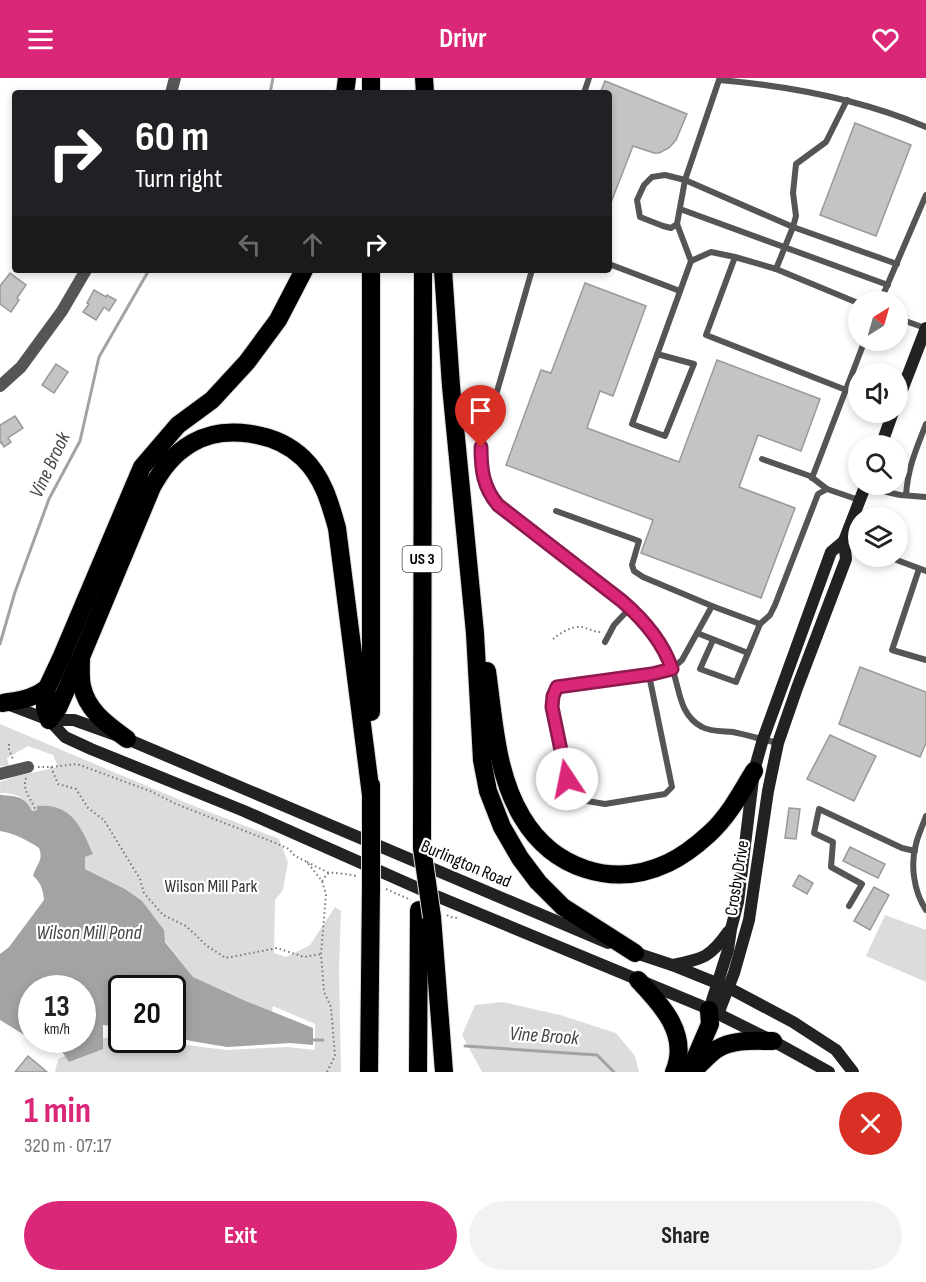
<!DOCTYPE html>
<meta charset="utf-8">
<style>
:root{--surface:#fff;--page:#f2f2f2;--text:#222;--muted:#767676;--accent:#db2777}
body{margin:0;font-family:"Sofia Sans Condensed",sans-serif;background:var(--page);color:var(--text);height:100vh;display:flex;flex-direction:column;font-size:22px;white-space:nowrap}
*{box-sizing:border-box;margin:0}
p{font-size:20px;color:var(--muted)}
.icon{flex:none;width:33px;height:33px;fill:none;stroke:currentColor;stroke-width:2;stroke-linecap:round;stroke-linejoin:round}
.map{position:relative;height:994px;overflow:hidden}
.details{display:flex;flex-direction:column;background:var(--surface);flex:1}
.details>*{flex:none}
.guide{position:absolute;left:12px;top:12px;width:600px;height:183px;border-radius:6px;box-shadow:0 3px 9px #0003;background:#202124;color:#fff;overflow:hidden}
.needle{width:39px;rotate:37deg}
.buttons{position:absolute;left:848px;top:213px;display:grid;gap:12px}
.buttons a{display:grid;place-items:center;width:60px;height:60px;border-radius:50%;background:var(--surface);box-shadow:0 3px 9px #0003;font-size:30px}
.speed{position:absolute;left:18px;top:897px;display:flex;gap:12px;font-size:30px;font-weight:700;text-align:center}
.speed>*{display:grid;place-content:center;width:78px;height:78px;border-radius:50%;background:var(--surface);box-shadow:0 3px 9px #0003;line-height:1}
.speed small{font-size:15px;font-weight:400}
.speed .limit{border:3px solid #111;border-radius:9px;background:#fff;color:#111}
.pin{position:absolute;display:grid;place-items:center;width:51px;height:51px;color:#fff;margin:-62px -26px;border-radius:50% 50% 50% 0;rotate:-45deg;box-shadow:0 0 6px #0007}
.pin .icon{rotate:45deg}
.me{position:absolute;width:66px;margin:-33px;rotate:349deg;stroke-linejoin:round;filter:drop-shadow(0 0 4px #0008)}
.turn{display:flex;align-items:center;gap:21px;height:126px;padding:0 24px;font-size:27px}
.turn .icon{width:78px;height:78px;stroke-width:2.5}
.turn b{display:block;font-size:42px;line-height:51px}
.lanes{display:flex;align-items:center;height:57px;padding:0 24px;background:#0003;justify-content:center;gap:30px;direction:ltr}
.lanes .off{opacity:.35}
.round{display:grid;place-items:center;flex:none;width:63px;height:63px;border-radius:32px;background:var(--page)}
.head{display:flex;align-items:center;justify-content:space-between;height:102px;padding:0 24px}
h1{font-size:36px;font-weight:700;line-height:45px;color:var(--accent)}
.action{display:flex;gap:12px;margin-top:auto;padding:12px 24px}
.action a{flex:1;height:69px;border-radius:36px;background:var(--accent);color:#fff;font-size:24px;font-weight:700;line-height:69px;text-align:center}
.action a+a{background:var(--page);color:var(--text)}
header{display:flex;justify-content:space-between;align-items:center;height:78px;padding:0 24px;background:var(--accent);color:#fff;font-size:27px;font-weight:700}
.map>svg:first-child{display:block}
</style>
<header><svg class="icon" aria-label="menu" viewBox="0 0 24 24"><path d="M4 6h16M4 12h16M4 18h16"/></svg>Drivr<svg class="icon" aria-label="heart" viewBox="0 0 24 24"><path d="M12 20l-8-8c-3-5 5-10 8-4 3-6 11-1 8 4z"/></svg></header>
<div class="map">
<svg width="926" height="994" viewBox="0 0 926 994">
<rect width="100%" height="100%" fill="#fff"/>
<g fill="#dcdcdc">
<path d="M0,646L199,730L279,761L288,784L283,812L275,822L274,875L286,879L310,867L335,829L341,833L339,890L341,994H55L58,981L104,960L121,958L122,962H163L187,967L226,972L287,969L315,972V946L273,928L272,934L193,899L125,811L85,791V779L93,775L37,732L31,733C26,718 15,715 0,715V709L1,708L0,707V704L16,698L58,689L53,677L28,668L7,680L9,688H0Z"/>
<polygon points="885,837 926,852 926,904 866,878"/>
<polygon points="502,924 560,937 616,955 635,978 639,994 482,994 462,957 475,927"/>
</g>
<path fill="#a3a3a3" d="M0,716L1,717C17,719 24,717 32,733L37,732V728C71,725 81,748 93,776L85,779V791L125,811L142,823L164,852L165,864L193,899L246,923L313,950V967L290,965L227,969L191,963L173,958L172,910H122L121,949L103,947V971L69,984L55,963L39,965L32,962H82V910H32L31,961L0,942V876L9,869L44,822C43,811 41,805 33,798C36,786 44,783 39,770C27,762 14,755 0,753Z"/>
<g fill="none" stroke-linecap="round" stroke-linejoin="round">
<g stroke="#a3a3a3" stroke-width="3">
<polyline points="270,15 273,0"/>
<polyline points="0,566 15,514 49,421 80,363 99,279 149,192"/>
<polyline points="310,962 323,962"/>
<polyline points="465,968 597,977 614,994"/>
</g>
</g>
<g fill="#c4c4c4" stroke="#999" stroke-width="1.5">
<polygon points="605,3 687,36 676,62 669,70 659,75 654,75 633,68 610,127 609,15 600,15"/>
<polygon points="855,45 911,67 876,158 820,137"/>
<polygon points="10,195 26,207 17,220 19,222 11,234 0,226 0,208"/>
<polygon points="585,205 646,228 613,318 600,313 587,350 679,384 717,282 820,321 801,373 758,357 739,409 795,430 761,520 641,475 653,442 506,387 541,292 551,295"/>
<polygon points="94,212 106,219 107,217 116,222 109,233 104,229 96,242 83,234 89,226 87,225"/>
<polygon points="56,286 68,294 54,315 42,307"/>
<polygon points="15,338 23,350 8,360 11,364 4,369 1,364 0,365 0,347"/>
<polygon points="860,589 926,614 926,665 920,679 839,646"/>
<polygon points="830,657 876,678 854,723 807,701"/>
<polygon points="789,730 800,731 796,761 785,760"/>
<polygon points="850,769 885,786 878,800 843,783"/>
<polygon points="799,797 813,805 807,816 793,808"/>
<polygon points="874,809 889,817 870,852 854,843"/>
<polygon points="28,978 47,994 15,994"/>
</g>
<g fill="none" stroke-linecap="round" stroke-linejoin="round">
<g stroke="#dbdbdb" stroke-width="20">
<g id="highway">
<polyline points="424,0 425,15"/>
<polyline points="345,15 347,0"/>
<polyline points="371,15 371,0"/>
<polyline points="443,192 451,308 475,555 482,682 488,713 502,749 520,780 538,804 563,829 635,875"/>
<path d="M487,593C494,642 496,696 522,739C553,791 613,811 668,785C683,778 697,767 709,756C728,739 741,715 754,693"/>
<path d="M3,625C20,622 33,621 47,610"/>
<polyline points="371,634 371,192"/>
<polyline points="49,642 45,630 45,621 47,610 62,578 142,389 178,347 212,322 247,284 278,242 304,192"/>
<polyline points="49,642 58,630 79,583"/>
<path d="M127,661C108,647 87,633 82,608C80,599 81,588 81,579L152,409C162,391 173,376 192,365C224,346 276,354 303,380C323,399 330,425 337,450L371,717"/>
<polyline points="371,747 371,707"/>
<polyline points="422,770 423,192"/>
<polyline points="432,839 444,994"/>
<path d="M638,902C662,927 690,957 674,994"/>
<polyline points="691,990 710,946 709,932"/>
<polyline points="369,994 371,809"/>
<polyline points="418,994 419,832"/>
<path d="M692,994C700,987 708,977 717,971C733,961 755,963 773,963"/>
</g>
</g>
<g stroke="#777" stroke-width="2" stroke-dasharray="1.5 3" stroke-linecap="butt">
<path d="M553,561C560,555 572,548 581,549C588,550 593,554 601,554"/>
<polyline points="9,666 9,672 13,681"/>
<polyline points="38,689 51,689 77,686 150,713 176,726 278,766 289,771 295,778 307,784 322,803 326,816 321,876 324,914 331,929 335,978 327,994"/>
<polyline points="51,689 58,706 76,711 88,730 104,742 140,801 144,815 163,837 186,848 207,868 226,880 277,870 304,879 321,876"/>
<path d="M26,700C22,713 30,718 35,731"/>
<polyline points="307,784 329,795"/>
<path d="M322,803C324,801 326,796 329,795C333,794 352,797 356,798"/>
<polyline points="386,811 411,822"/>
<polyline points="447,837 450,839 458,840"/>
</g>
<g stroke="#555" stroke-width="6">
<polyline points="584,15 589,0"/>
<polyline points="680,131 888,207"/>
<polyline points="677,146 671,150 663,148 640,139 637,122 644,107 652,99 665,97 685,102 793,149 897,186"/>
<polyline points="735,179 706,257 846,312"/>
<polyline points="691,183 711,174 735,179 776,191 858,225"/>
<polyline points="609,186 680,213"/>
<polyline points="776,191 793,149 796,138 793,115 796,86 826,64 847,22"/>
<path d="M532,192L481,369C481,392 482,409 498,427L622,523C642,541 658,560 670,585C680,606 677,636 702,649C711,654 723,653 733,654C748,657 763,662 778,665"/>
<polyline points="880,224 926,117"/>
<polyline points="897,240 925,250"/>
<path d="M657,276L694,286L665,358L632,346L691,183L677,146L685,102L719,2C790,8 860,21 926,49"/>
<polyline points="762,381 810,398 827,411"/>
<polyline points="812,400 865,262"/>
<polyline points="865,409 900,417 926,419"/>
<path d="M906,417C908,389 916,372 926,346"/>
<polyline points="556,433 639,463 632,487 634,493 643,499 712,528"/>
<polyline points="844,463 858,468"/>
<polyline points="886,478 926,493"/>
<polyline points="919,491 892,572 926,582"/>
<polyline points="760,546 770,537 775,527 818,416 827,411 859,422"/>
<polyline points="697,555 748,575"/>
<polyline points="605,564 614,547 630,530"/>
<polyline points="649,597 672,709 665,716 605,726 587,723 576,717 567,701 552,629 553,618 557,608 652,596 672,591 682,582 712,528 760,546 736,604 700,591 713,562"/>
<path d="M926,738C923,747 918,757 916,766C910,787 914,814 926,832"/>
<polyline points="849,828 862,806 831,789 833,764 814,755 819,731 902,770 915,773"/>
</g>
<g stroke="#555" stroke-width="12">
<polyline points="171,15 175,0"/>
<polyline points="0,308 21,289 62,233 86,192"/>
<polyline points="0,696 28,689"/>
</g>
<g stroke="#222" stroke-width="12">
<polyline points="897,325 926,250"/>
<polyline points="881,368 893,334"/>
<polyline points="7,626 49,642 74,642 127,661 608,865"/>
<polyline points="49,642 65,659 91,671 244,733 429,815 704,929 773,963 829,994"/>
<polyline points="630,873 672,887 729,910 793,944 836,972 853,994"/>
<path d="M672,887C702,881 710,880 728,854"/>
<polyline points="709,932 728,872 731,851 738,824 754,693 763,661 831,474 844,463"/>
<polyline points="718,936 734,895 749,842 768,713 778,665 797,610 846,481 844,463 866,406"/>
</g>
<use href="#highway" stroke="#000" stroke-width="18"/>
<g stroke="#dbdbdb" stroke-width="20" stroke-linecap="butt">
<g id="highway-bridge">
<polyline points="371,747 371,809"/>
<polyline points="422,770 432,839"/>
</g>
</g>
<use href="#highway-bridge" stroke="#000" stroke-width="18"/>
</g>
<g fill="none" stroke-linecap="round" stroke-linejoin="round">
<g stroke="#8e194d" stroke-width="15">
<path id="route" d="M481,369C481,392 483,409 498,427L622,523C644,542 663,564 672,591L652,596L557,609L553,618L552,629L567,701"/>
</g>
<use href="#route" stroke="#db2777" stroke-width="10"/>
</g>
<g text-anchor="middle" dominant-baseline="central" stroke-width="4.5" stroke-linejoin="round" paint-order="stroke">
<rect fill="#fff" stroke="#4c4c4c" stroke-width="1.5" x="402.5" y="468" width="39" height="26" rx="4.5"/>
<g font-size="16" font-weight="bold" fill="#000">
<text x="422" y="481">US 3</text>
</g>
<g font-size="18" fill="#000" stroke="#fff">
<text transform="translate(466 786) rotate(23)">Burlington Road</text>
<text transform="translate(737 800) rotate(-81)">Crosby Drive</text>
</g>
<g font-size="18" fill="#333" stroke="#fff">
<text x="211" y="808">Wilson Mill Park</text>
</g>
<g font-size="20" font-style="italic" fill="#444" stroke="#fff">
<text transform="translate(50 387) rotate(-65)">Vine Brook</text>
<text x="89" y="855">Wilson Mill Pond</text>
<text transform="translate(544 958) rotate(4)">Vine Brook</text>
</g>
</g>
</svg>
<div class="buttons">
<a><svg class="needle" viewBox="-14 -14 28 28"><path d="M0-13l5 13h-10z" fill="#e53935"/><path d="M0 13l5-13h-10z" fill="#767676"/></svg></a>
<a><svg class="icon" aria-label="sound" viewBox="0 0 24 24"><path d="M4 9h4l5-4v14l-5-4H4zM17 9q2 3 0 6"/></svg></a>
<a><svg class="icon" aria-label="search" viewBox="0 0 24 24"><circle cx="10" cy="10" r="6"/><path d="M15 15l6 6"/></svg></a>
<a><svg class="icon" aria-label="layers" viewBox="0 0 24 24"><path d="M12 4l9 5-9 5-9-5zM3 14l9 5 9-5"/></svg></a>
</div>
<div class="speed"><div>13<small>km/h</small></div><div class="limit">20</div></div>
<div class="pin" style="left:481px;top:369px;background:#d93025"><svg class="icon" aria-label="arrive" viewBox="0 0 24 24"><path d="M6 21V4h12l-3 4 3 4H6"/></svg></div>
<svg class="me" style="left:567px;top:701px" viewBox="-20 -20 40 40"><circle r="19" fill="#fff"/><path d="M0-13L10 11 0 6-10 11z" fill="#db2777"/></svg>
<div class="guide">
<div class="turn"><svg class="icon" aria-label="right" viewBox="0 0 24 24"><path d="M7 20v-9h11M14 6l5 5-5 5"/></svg><div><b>60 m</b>Turn right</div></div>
<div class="lanes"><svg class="icon off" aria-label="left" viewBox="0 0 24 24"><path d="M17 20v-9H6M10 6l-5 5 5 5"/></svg><svg class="icon off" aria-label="ahead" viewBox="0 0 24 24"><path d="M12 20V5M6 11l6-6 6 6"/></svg><svg class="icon" aria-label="right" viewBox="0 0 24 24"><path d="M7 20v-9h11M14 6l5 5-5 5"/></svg></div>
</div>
</div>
<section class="details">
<div class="head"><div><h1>1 min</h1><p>320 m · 07:17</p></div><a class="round" style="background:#d93025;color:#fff"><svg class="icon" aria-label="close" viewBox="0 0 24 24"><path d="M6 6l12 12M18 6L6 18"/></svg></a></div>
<div class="action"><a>Exit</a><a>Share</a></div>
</section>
